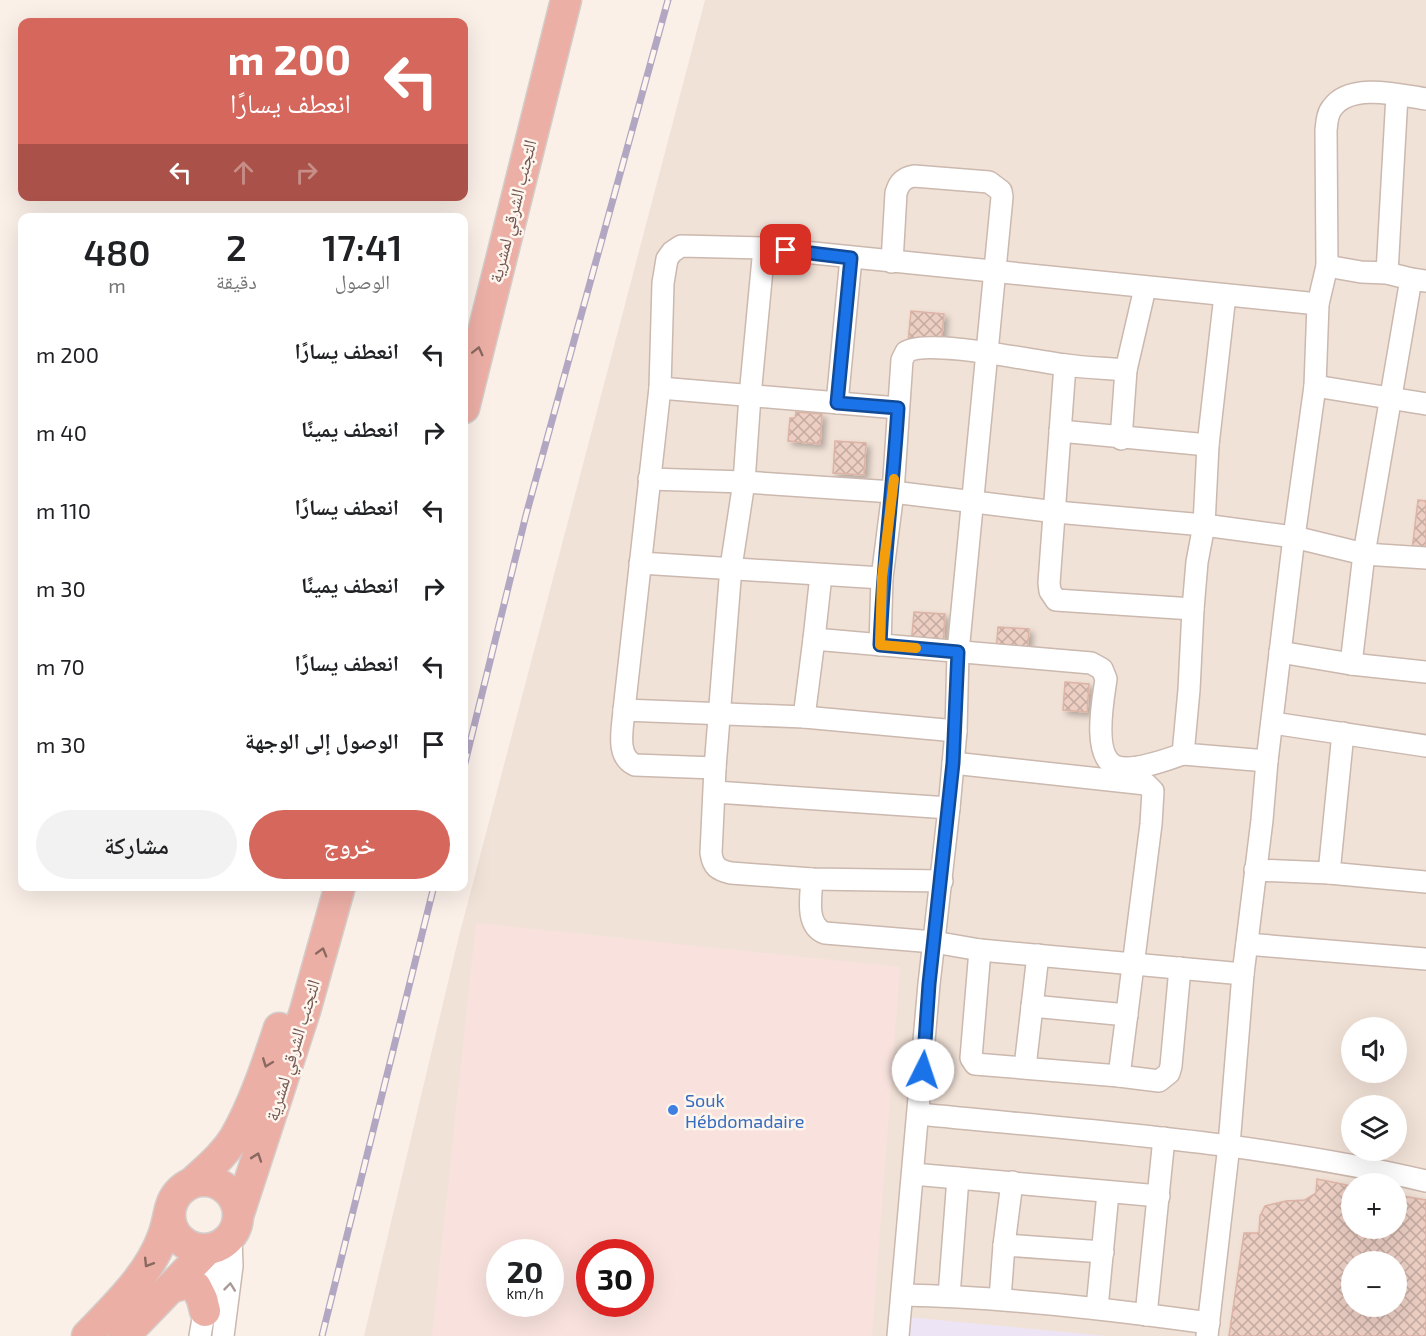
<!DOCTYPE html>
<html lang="ar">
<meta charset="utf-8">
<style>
:root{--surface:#fff;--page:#f2f2f2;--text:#202124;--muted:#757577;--accent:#d5675c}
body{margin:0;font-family:"Exo 2","Noto Naskh Arabic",sans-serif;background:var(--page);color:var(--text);direction:rtl;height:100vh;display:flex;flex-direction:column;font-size:22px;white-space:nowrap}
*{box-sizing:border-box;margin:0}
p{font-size:20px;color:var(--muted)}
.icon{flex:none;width:33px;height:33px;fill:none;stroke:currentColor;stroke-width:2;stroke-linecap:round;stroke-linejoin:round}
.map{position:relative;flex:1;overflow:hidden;direction:ltr}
.sheet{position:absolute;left:18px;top:213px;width:450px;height:678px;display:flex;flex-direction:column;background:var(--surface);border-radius:12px;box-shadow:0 6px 24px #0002;direction:rtl}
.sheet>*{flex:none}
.guide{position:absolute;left:18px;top:18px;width:450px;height:183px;border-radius:12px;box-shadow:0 6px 24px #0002;direction:rtl;background:#d5675c;color:#fff;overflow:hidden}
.controls{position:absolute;left:1341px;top:1017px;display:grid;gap:12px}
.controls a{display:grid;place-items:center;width:66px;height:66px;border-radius:50%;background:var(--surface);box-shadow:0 6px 24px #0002;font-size:30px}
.speed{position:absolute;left:486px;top:1239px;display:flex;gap:12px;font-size:30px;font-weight:700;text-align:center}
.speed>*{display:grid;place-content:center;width:78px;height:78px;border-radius:50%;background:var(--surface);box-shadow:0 6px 24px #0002;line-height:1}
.speed small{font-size:15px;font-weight:400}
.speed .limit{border:9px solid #d22;background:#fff;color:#111}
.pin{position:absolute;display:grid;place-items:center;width:51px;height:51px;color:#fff;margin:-26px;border-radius:12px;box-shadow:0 3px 9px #0006}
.me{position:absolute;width:66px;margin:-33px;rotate:4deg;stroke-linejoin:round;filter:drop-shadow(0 0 4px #0008)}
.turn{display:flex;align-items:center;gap:21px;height:126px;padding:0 18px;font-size:27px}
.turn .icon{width:78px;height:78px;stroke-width:2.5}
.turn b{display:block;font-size:42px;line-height:51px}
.lanes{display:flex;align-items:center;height:57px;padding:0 18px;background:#0003;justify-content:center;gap:30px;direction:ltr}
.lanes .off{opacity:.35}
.eta{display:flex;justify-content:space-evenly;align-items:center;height:102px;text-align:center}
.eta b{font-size:36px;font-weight:600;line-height:42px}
.button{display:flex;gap:12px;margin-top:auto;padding:12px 18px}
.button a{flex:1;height:69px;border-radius:36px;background:var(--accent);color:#fff;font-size:24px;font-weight:600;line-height:69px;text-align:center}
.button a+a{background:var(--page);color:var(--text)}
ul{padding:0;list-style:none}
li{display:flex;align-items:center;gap:18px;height:78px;padding:0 18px}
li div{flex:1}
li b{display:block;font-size:22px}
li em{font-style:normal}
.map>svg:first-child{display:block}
</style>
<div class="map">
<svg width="1426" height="1336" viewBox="0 0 1426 1336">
<defs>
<pattern id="building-cross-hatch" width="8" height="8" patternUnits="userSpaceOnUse" patternTransform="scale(1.5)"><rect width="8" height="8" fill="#eccec3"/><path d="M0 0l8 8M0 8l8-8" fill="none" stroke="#c4aaa1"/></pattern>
<filter id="shadow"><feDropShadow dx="4" dy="4" stdDeviation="3" flood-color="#0004"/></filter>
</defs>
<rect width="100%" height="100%" fill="#faf0e8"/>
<path fill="#f1e2d7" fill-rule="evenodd" d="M705,0H1426V1336H364L459,936ZM1352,1028H1396V1072H1352ZM1352,1106H1396V1150H1352ZM1352,1184H1396V1228H1352ZM500,1252H550V1304H500ZM590,1252H640V1304H590ZM1352,1262H1396V1306H1352Z"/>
<path fill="#f9e2dd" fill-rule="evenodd" d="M476,923L900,967L872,1336H432ZM500,1252H550V1304H500ZM640,1252V1304H590V1252Z"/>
<polygon fill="#ede5f6" points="906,1317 1107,1336 904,1336"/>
<g fill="url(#building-cross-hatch)" stroke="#ddb3a5" stroke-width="1.5" fill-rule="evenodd" filter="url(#shadow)">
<polygon points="911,311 944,314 941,346 908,343"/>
<polygon points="796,412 822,414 820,444 788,441 790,418 795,418"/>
<polygon points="835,441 866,443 864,475 833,473"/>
<polygon points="1418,500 1426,501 1426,551 1412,550"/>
<polygon points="914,612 945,614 943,647 911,645"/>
<polygon points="998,627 1029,629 1027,654 996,652"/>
<polygon points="1065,682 1089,684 1087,712 1063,710"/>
<path d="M1317,1179L1352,1186V1228H1396V1195L1426,1200V1336H1229L1244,1233H1259L1260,1216L1265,1206L1286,1201L1305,1200L1316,1193ZM1352,1262H1396V1306H1352Z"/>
</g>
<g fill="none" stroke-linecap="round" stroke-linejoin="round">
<g stroke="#cbb8af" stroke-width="24">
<g id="minor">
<path d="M764,248L750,396L744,482L731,567L715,768L711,853C713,867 718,870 731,873L812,879L942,881"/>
<path d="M892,262L896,193C899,183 903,178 914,176L989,182L1001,191L1002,197L958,652L956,731L949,808L929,984L898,1336"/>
<path d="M1327,266L1326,130C1327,123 1327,114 1332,108C1350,82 1400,95 1426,99"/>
<polyline points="1387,273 1397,95"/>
<polyline points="1065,365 1049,583 1050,591 1056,600 1193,609 1197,562 1204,525 1208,445 1225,295"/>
<polyline points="1315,386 1426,404"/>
<polyline points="660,388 898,408"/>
<polyline points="837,403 851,258"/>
<polyline points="1060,431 1208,445"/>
<polyline points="1121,439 1126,370 1145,288"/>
<polyline points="649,479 744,482 893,492 1056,512 1204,525 1294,537 1364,554 1426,558"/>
<polyline points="640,563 882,578"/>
<polyline points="1193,609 1189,690 1183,754 1267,761"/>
<polyline points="814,639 821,575"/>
<path d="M880,645L882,578L893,492L902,360L906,352C929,338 1036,362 1066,365C1086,368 1106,368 1126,370"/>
<polyline points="1280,652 1351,664 1426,672"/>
<polyline points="1351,664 1364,554 1411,279"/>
<polyline points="624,710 804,717 956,731"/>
<path d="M804,717L814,639L1091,663L1102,669L1106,679C1103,700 1092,755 1115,766C1132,773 1166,760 1183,754"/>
<polyline points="1273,723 1426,746"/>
<polyline points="953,763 1146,784 1153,791 1151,824 1119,1076 975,1064 971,1058 980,950"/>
<path d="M715,768L635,765C615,756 623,728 624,710L660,388L663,283L667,259L672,252L681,246L764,248L1318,304"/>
<polyline points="715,792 949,808"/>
<polyline points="1255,870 1329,873 1426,882"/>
<polyline points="1329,873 1343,733"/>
<path d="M812,879C811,896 805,926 825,933L934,942L980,950L1243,974"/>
<polyline points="1247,944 1426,959"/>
<polyline points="1032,1006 1127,1015"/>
<polyline points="1025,1067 1038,955"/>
<polyline points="1119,1076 1159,1081 1169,1073 1171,1066 1180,968"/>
<path d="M919,1114C1089,1131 1260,1142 1426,1181"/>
<polyline points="913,1174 1159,1196"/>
<polyline points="1004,1245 1103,1252"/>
<path d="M902,1295C1005,1297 1107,1309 1209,1323"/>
<polyline points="949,1296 958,1178"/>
<polyline points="1000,1299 1004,1245 1012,1182"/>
<polyline points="1097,1308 1108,1193"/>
<polyline points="1146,1315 1164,1138"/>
<polyline points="200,1336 215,1249"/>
<polyline points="223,1336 232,1266 231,1238"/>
<polyline points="1207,1336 1229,1145 1243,974 1262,820 1267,761 1294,537 1315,386 1318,304 1327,266 1361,272 1387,273 1411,279 1426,281"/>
</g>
</g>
<g stroke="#d4cdca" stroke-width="33">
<g id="highway">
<polyline points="464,408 566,0"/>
<circle cx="204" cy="1215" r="34"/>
<path d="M193,1182C208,1168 224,1155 235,1137C254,1104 267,1064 279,1028"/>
<polyline points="239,1213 305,1011 340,886"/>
<polyline points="170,1288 187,1283 196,1287 202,1299 205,1311"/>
<path d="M87,1336C115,1307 149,1275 163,1236C166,1228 168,1218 170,1209"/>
<polyline points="124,1336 207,1250"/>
</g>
</g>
<use href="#minor" stroke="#fff" stroke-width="21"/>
<use href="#highway" stroke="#ecafa6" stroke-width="30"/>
<g stroke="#b2a7c2" stroke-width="7">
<g id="rail">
<polyline points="464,767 526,515 668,0"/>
<polyline points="322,1336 434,886"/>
</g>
</g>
<use href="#rail" stroke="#fdf5ee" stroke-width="4.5" stroke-dasharray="14" stroke-linecap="butt"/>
</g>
<defs><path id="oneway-chevron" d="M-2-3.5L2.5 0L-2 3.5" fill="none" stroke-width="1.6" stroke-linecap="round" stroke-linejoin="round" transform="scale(1.5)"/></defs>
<g stroke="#8a6960">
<use href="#oneway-chevron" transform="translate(478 351) rotate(-76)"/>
<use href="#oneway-chevron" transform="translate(322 952) rotate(-74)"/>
<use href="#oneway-chevron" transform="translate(267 1063) rotate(111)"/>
<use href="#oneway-chevron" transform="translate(257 1157) rotate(-71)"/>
<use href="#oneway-chevron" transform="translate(148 1263) rotate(122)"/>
</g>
<use stroke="#aa9a95" href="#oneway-chevron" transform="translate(230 1287) rotate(-84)"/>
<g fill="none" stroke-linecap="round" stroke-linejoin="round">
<g stroke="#114b97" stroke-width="15">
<path id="route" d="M786,250L851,258L837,403L898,408C893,487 883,566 880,645L958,652L953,763L929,984L923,1070"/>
</g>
<use href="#route" stroke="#1a73e8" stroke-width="10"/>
<polyline stroke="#f59e0b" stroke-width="10" points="894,479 882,578 880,645 916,648"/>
</g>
<circle fill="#3f7fe0" stroke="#fdf5ee" stroke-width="2" cx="673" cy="1110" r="6"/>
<g text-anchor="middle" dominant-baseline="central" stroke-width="5" stroke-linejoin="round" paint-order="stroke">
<g font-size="18" fill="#71574f" stroke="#fdf5ee">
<text transform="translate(512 211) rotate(-76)">التجنب الشرقي لمشرية</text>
<text transform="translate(292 1050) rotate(-73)">التجنب الشرقي لمشرية</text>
</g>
<g font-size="18" fill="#366cbe" stroke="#fdf5ee" text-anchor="start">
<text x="685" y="1100">Souk<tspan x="685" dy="21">Hébdomadaire</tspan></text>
</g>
</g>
</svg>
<div class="controls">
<a><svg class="icon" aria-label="sound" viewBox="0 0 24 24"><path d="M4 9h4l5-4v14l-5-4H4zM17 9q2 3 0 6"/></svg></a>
<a><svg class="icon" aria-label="layers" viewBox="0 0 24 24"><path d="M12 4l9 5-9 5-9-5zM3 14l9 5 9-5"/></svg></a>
<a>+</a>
<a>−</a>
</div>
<div class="speed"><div>20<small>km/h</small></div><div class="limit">30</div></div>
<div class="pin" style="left:786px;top:250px;background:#d93025"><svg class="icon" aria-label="arrive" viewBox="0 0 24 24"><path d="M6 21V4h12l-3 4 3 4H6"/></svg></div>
<svg class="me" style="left:923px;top:1070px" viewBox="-20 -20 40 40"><circle r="19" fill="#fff"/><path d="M0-13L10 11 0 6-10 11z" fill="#1a73e8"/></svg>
<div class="guide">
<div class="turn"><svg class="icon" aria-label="left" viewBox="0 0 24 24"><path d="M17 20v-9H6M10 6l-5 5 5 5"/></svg><div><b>200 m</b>انعطف يسارًا</div></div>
<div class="lanes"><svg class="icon" aria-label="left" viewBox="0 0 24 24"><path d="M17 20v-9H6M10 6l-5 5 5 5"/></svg><svg class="icon off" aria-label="ahead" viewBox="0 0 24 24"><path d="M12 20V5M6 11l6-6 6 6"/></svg><svg class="icon off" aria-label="right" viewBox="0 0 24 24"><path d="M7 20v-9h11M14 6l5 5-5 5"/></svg></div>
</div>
<section class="sheet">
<div class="eta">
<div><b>17:41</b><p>الوصول</p></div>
<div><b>2</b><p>دقيقة</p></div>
<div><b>480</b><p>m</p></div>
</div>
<ul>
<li><svg class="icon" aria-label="left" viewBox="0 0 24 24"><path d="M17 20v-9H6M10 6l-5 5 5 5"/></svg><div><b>انعطف يسارًا</b></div><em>200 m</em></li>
<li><svg class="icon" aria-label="right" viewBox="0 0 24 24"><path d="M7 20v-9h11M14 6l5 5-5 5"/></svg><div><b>انعطف يمينًا</b></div><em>40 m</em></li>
<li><svg class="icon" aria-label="left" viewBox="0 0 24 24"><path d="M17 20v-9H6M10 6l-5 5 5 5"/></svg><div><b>انعطف يسارًا</b></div><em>110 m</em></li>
<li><svg class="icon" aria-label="right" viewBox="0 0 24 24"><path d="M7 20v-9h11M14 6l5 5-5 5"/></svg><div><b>انعطف يمينًا</b></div><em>30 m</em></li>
<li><svg class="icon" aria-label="left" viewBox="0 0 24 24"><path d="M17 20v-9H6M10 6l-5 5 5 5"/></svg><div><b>انعطف يسارًا</b></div><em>70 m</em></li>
<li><svg class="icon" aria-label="arrive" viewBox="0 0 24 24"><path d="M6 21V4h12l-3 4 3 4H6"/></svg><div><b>الوصول إلى الوجهة</b></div><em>30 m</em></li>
</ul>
<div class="button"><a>خروج</a><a>مشاركة</a></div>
</section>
</div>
